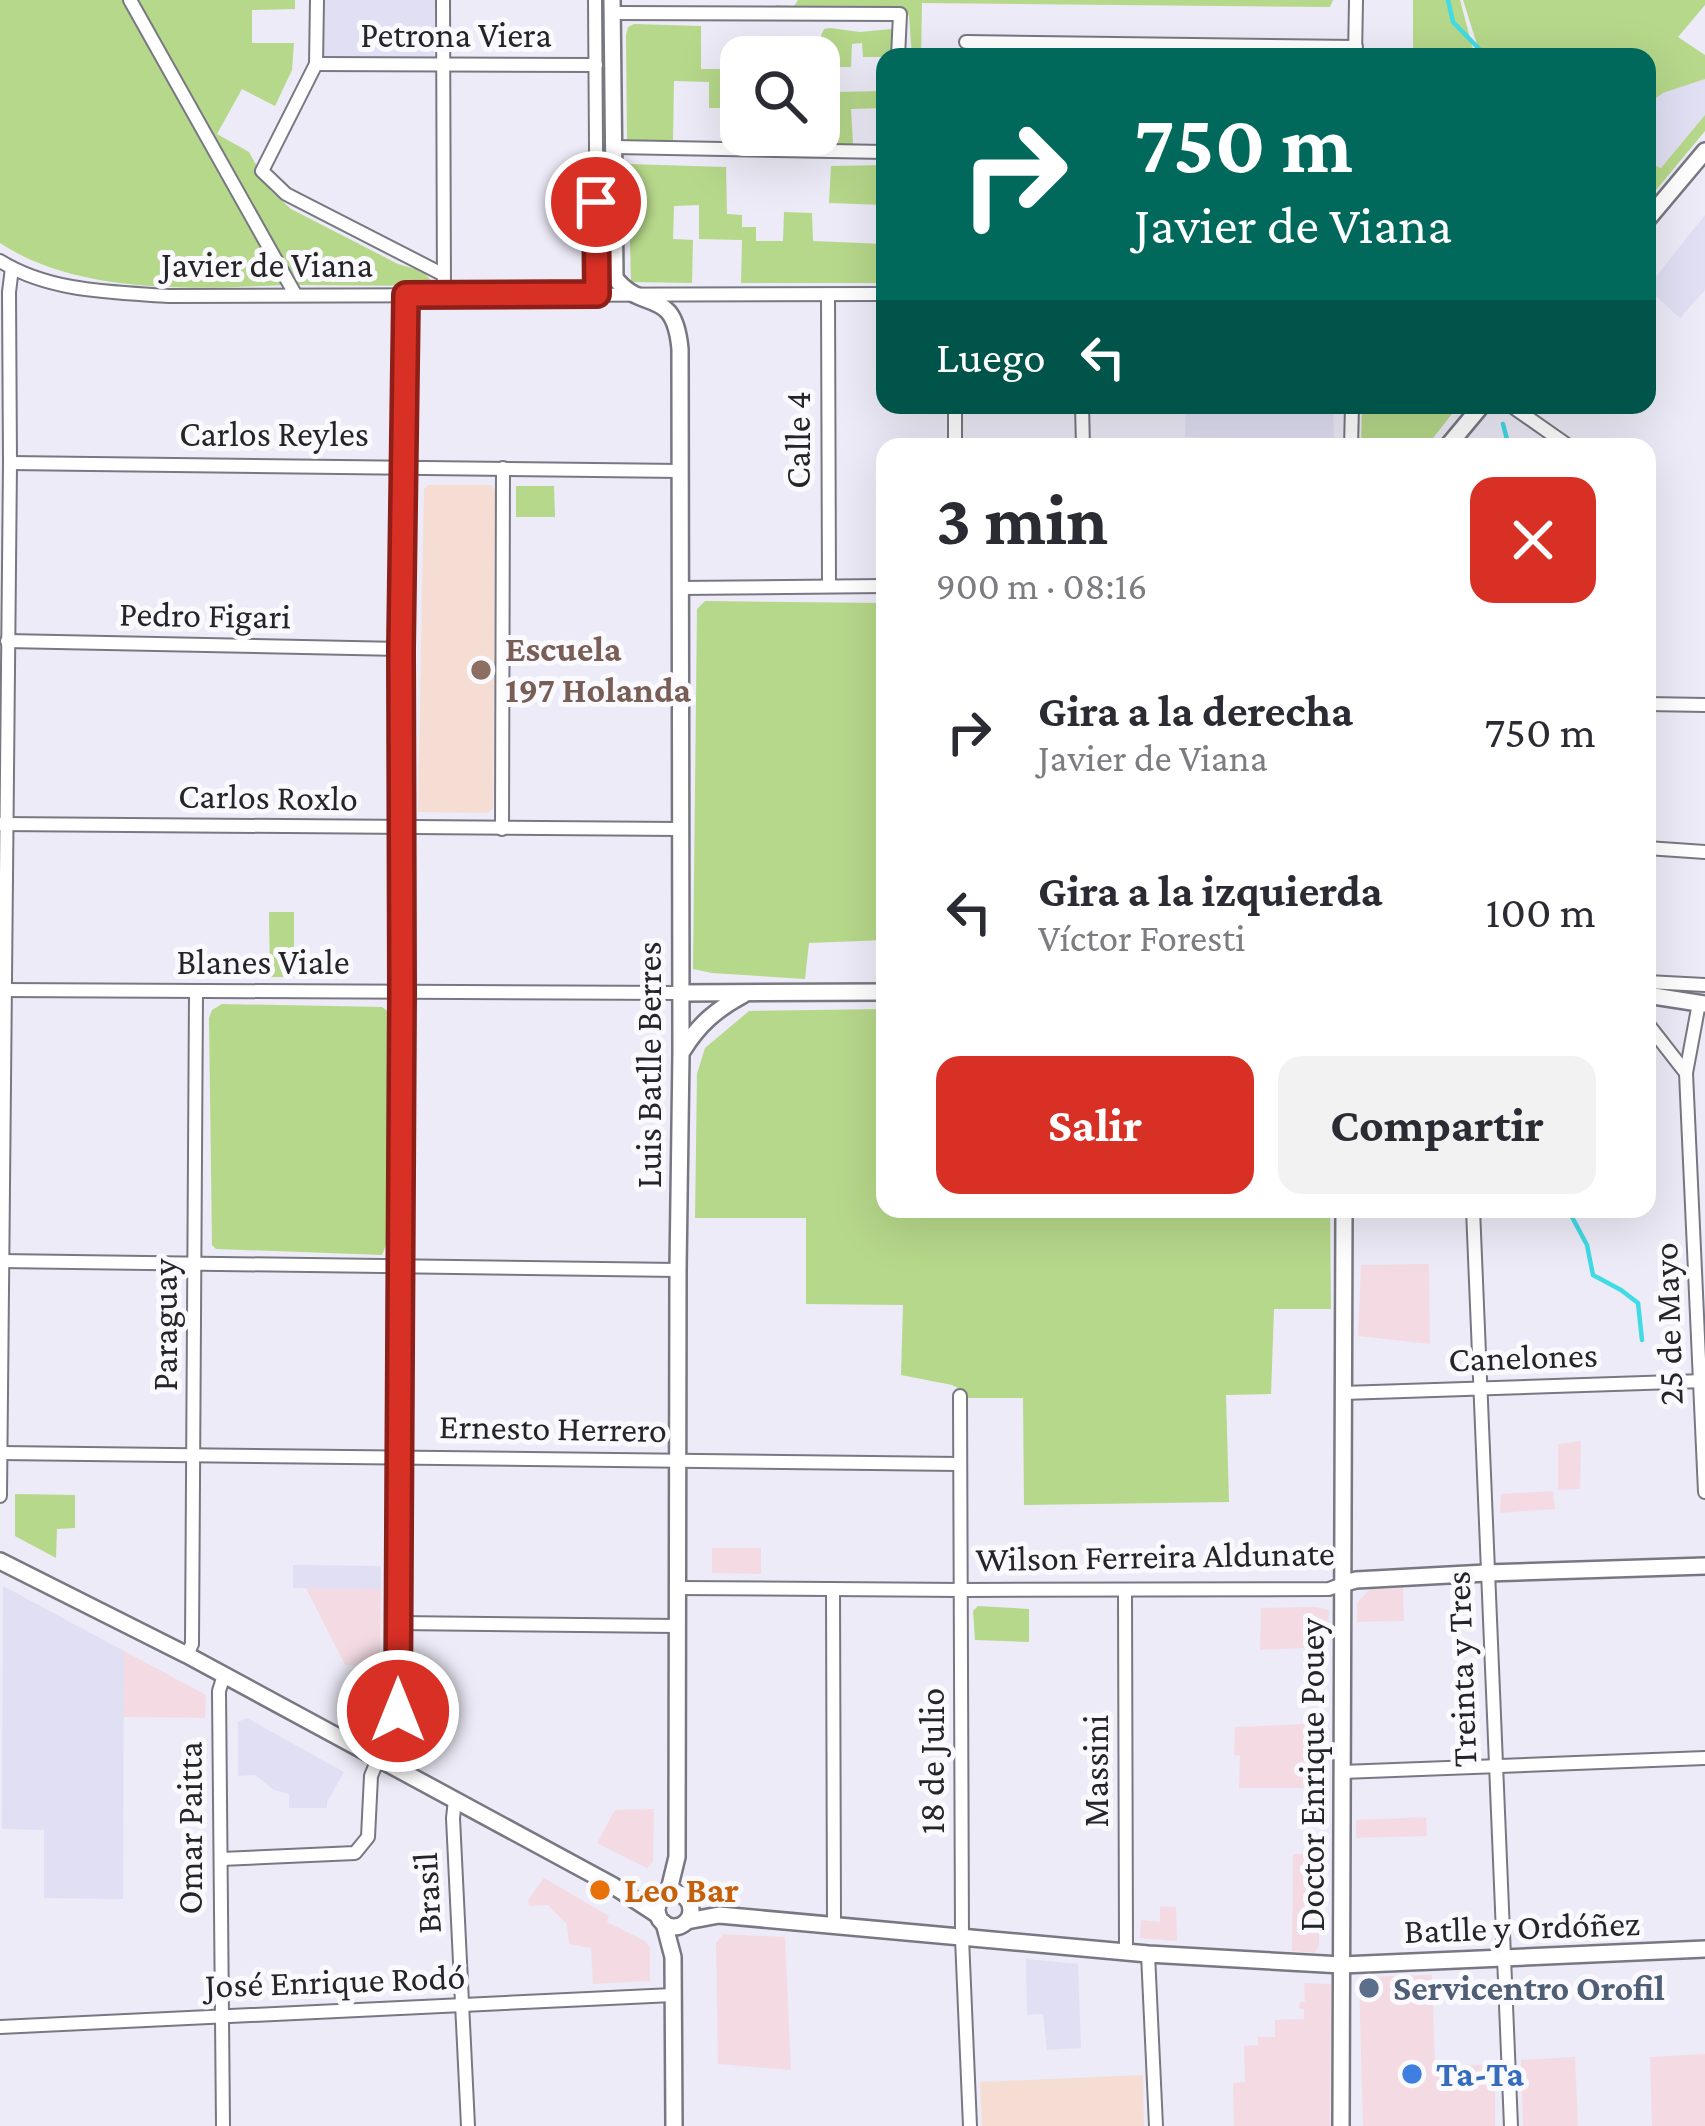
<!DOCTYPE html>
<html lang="es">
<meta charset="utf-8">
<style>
:root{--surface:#fff;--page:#f2f2f3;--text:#2b2b33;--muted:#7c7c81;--accent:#d93025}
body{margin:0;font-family:"Crimson Pro",serif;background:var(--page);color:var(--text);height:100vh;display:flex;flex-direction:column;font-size:45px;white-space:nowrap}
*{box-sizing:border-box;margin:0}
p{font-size:39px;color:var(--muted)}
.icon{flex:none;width:66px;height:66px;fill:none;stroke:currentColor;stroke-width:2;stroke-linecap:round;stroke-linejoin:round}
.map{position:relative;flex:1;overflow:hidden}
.sheet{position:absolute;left:876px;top:438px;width:780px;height:780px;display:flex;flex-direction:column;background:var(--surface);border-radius:24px;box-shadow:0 12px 48px #0002}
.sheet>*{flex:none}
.guide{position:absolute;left:876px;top:48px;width:780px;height:366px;border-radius:24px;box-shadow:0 12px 48px #0002;background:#00695c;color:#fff;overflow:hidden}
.buttons{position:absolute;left:720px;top:36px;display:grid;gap:24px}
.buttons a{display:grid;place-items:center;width:120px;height:120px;border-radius:24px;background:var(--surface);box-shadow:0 12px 48px #0002;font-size:60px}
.pin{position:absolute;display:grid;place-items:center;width:102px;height:102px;color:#fff;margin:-51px;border:6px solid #fff;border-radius:50%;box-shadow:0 3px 12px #0007}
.me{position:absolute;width:132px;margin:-66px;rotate:0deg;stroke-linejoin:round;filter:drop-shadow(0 0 9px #0008)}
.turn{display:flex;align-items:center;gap:42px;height:252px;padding:0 60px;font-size:54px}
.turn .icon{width:156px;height:156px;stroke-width:2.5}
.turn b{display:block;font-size:84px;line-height:102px}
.then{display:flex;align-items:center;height:114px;padding:0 60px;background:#0003;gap:24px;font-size:45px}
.round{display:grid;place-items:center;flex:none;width:126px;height:126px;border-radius:24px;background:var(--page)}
.headline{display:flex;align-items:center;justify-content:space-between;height:204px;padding:0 60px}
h1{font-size:72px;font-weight:700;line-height:90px}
.action{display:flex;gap:24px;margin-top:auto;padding:24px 60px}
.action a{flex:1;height:138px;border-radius:24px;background:var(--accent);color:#fff;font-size:48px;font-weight:700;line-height:138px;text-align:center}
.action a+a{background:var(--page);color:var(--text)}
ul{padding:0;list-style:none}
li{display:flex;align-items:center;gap:36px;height:180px;padding:0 60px}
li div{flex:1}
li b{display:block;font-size:45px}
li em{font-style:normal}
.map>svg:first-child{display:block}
</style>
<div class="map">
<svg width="1705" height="2126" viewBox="0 0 1705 2126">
<rect width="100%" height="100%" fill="#ecebf7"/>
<g fill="#f4dbe3">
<polygon points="1429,1264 1430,1344 1358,1336 1361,1265"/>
<polygon points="1581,1441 1580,1489 1558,1490 1558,1444"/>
<polygon points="1553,1491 1555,1509 1500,1513 1501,1494"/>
<polygon points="712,1548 761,1548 761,1574 712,1573"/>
<polygon points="306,1588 381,1589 380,1665 345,1665"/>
<polygon points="1403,1588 1404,1621 1357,1622 1357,1603 1370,1589"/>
<polygon points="1316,1607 1329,1610 1328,1647 1260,1650 1261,1608"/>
<polygon points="124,1651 206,1695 205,1718 123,1717"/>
<polygon points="1327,1723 1327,1788 1239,1788 1240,1756 1234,1755 1235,1727"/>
<polygon points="654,1809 653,1862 647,1868 597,1843 615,1810"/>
<polygon points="1426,1817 1427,1836 1356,1838 1356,1820"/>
<polygon points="1293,1854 1319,1854 1319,1946 1314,1953 1292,1951"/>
<polygon points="544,1878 609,1916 607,1922 645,1941 650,1948 650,1981 593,1984 591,1948 569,1944 567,1924 548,1905 529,1906 528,1900"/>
<polygon points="1160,1906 1176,1907 1177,1941 1140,1938 1141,1920 1160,1922"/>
<polygon points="724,1934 785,1937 791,2070 718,2064 716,1943"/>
<polygon points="1432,1975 1435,2067 1495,2064 1495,2126 1363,2126 1359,1977"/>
<polygon points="1304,1983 1331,1984 1330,2126 1234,2126 1233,2083 1245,2082 1244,2046 1258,2045 1258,2037 1275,2037 1275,2020 1304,2019 1304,2009 1299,2008 1300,2002 1305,2002"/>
<polygon points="1705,2054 1705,2126 1652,2126 1650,2057"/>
<polygon points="1575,2057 1578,2126 1523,2126 1521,2060"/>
</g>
<g fill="#e1dff3">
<polygon points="324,0 435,0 434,57 322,58"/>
<polygon points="1705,79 1705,115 1661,168 1647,162 1647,105 1663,93"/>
<polygon points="1705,215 1705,290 1680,318 1647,288"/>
<polygon points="1186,405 1333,405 1334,440 1185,437"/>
<polygon points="293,1565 381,1566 381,1589 293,1588"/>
<polygon points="3,1586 124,1651 123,1899 44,1898 44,1830 2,1829"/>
<polygon points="247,1718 344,1772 327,1802 327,1808 289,1808 289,1794 274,1790 255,1775 238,1776 238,1722"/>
<polygon points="1026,1959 1078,1964 1081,2048 1047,2050 1043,2014 1027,2015"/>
</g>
<g fill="#f5ddd3">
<polygon points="428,485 491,485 495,490 493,808 488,813 418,812 424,489"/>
<polygon points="1143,2075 1144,2126 982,2126 980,2082"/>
</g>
<g fill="#b6d88a">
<path d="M0,0H123L285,285C194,289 79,295 0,243Z"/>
<polygon points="136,0 295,0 295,9 252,10 252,43 294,43 292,70 275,106 242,89 217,134 249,152 270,190 291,209 398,264 422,271 433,282 430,286 299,285"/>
<polygon points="601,0 606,0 608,274 604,281 601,274 603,84"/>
<polygon points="798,0 1333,0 1330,7 922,3 921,57 912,57 909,15 903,10 774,8 776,5 794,6"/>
<polygon points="1413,0 1460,0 1475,57 1413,54"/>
<polygon points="1463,0 1705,0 1705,5 1678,37 1705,55 1705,79 1663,93 1647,105 1647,57 1481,57"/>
<polygon points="634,24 701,26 701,69 741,69 741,90 736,91 737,108 709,108 709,82 674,81 673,142 627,143 626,35 628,27"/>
<polygon points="830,28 860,32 891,29 893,33 893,57 885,57 885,69 882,69 882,57 863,57 862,43 852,44 851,67 833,67 834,92 885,91 885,108 851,109 853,144 768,145 768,135 819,135 819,105 822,104 821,86 819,86 821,36 824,29"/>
<polygon points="1705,115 1705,131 1647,201 1647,162 1661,168"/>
<polygon points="628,164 726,167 727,214 742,215 742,227 756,227 756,241 783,241 784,212 812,213 813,241 884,244 884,205 829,203 831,166 885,165 885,283 741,283 742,240 699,239 699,205 674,206 673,239 693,240 692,283 631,282"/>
<polygon points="1362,405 1459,405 1426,447 1361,447"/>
<polygon points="516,486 554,486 555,517 516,517"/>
<polygon points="705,601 885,603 885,940 809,943 805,979 712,973 693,969 697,609"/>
<polygon points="269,912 294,912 294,977 270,977"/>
<polygon points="222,1004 382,1007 389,1012 386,1245 382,1255 216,1249 212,1245 209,1018 212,1010"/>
<polygon points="885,1009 885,1209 1330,1209 1331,1309 1274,1309 1271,1394 1226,1395 1229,1502 1024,1505 1023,1398 965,1398 964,1391 952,1385 901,1375 903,1305 806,1304 806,1218 695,1218 697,1074 705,1048 749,1011"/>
<polygon points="15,1494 75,1495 75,1528 57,1529 56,1558 15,1536"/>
<polygon points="978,1606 1029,1609 1029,1642 975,1640 973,1611"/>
</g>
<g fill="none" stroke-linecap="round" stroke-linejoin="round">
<g stroke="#41dbe6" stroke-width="4.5">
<polyline points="1448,0 1453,22 1487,57"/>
<polyline points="1503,424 1509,447"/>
<polyline points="1575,1209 1572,1217 1587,1245 1593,1275 1621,1290 1638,1303 1642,1340"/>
</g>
<g stroke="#787882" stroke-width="16">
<g id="minor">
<polyline points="130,0 295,294"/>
<polyline points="317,0 316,64 262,171 286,194 442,274"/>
<polyline points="443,0 444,296"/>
<polyline points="595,0 597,294"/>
<polyline points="612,13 900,14 898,57"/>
<polyline points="966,42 1356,47"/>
<polyline points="1355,57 1356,0"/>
<polyline points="316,64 596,65"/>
<polyline points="614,147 885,152"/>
<path d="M0,261C50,292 112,292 169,296L885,294"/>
<polyline points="828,295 829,585"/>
<polyline points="955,405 955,447"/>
<polyline points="1082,405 1083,447"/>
<polyline points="1510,405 1570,447"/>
<polyline points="1351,447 1352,405"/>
<polyline points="10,463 681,471"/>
<polyline points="680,588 885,586"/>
<polyline points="7,641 401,649"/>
<polyline points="1647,704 1705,705"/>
<polyline points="1,824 680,829"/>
<polyline points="502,829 503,468"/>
<polyline points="1647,848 1705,852"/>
<polyline points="1647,982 1705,985"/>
<polyline points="1,990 680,993"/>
<polyline points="1699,1003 1686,1073 1705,1492"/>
<polyline points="1647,1023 1686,1073"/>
<polyline points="1473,1209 1511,2126"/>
<polyline points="0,1261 678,1270"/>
<polyline points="1343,1393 1704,1381"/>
<polyline points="960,1396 962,1938 970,2126"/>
<polyline points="1,1453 959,1464"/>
<polyline points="0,1496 10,463 9,292 12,268"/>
<polyline points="678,1588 962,1590 1329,1589 1342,1584"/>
<polyline points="833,1589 834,1924"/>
<polyline points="1125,1590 1126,1952"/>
<polyline points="397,1623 677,1626"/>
<polyline points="187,1655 192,1644 196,993"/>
<polyline points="393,1767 398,1755 401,649 406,295"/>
<polyline points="1342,1772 1705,1758"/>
<polyline points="455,1800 453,1818 468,2126"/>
<polyline points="221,1859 355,1853 368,1837 371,1776 378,1759"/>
<polyline points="1148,1954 1156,2126"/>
<polyline points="0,2027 673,1995"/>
<polyline points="223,2126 219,1691 224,1675"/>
</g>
</g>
<g stroke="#787882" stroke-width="20">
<g id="tertiary">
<path d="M612,0L615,278C643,314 674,285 680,349L681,1053L678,1270L677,1857L668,1894"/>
<polyline points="1647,220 1705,151"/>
<polyline points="1447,447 1482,405"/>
<polyline points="680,993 885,992"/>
<polyline points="1647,995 1705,1004"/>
<path d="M683,1050C699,1024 717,1009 743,995"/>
<polyline points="0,1561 187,1655 612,1885 658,1915"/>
<polyline points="1342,1584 1356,1580 1486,1573 1705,1566"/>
<circle cx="674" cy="1910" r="17"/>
<polyline points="687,1921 719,1915 1148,1954 1342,1965 1705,1949"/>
<polyline points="664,1923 673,1957 674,2126"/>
<polyline points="1341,2126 1344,1209"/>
</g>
</g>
<use href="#minor" stroke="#fff" stroke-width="12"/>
<use href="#tertiary" stroke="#fff" stroke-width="15"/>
</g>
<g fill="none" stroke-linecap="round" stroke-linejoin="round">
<g stroke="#8d1f18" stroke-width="30">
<polyline id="route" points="398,1711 402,993 401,649 406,295 597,294 596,202"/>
</g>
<use href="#route" stroke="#d93025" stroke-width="21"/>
</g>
<circle fill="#8d6e63" stroke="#faf9fe" stroke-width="4.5" cx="481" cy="670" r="12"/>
<circle fill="#e8710a" stroke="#faf9fe" stroke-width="4.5" cx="600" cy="1890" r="12"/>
<circle fill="#5c6f8a" stroke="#faf9fe" stroke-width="4.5" cx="1369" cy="1988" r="12"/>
<circle fill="#3f7fe0" stroke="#faf9fe" stroke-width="4.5" cx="1412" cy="2074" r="12"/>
<g text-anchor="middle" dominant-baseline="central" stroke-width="10" stroke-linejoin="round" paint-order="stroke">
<g font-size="36" fill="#252529" stroke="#faf9fe">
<text x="456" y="35">Petrona Viera</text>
<text x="267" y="265">Javier de Viana</text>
<text x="274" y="434">Carlos Reyles</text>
<text transform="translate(798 440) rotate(-90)">Calle 4</text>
<text transform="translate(205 615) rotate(1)">Pedro Figari</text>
<text transform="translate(268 797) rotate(1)">Carlos Roxlo</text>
<text x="263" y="962">Blanes Viale</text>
<text transform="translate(649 1065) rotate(-90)">Luis Batlle Berres</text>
<text transform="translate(1668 1324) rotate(-92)">25 de Mayo</text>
<text transform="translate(165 1325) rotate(-90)">Paraguay</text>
<text transform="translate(1523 1357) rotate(-2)">Canelones</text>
<text transform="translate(553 1428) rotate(1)">Ernesto Herrero</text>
<text transform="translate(1155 1556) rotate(-1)">Wilson Ferreira Aldunate</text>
<text transform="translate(1461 1669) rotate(-92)">Treinta y Tres</text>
<text transform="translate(932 1761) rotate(-90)">18 de Julio</text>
<text transform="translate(1096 1771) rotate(-90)">Massini</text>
<text transform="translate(1312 1775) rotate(-90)">Doctor Enrique Pouey</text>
<text transform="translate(190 1828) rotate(-90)">Omar Paitta</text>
<text transform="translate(427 1893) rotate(-93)">Brasil</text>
<text transform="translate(1522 1927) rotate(-2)">Batlle y Ordóñez</text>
<text transform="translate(335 1981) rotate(-2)">José Enrique Rodó</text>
</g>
<g font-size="36" font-weight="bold" fill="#785e54" stroke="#faf9fe" text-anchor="start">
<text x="505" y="649">Escuela<tspan x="505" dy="41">197 Holanda</tspan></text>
</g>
<g font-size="36" font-weight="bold" fill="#c56008" stroke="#faf9fe" text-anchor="start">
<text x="624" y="1890">Leo Bar</text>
</g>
<g font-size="36" font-weight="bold" fill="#4e5e75" stroke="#faf9fe" text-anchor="start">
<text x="1393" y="1988">Servicentro Orofil</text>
</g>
<g font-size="36" font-weight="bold" fill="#366cbe" stroke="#faf9fe" text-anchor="start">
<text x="1436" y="2074">Ta-Ta</text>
</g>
</g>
</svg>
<div class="buttons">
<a><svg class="icon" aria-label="search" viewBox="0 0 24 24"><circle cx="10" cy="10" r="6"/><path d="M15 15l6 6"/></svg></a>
</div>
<div class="pin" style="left:596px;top:202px;background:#d93025"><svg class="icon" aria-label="arrive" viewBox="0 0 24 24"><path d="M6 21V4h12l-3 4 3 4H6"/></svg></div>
<svg class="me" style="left:398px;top:1711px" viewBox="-20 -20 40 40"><circle r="17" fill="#d93025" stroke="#fff" stroke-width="3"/><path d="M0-11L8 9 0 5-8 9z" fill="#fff"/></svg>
<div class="guide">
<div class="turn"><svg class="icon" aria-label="right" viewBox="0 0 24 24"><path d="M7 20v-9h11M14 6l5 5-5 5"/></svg><div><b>750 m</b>Javier de Viana</div></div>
<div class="then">Luego<svg class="icon" aria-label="left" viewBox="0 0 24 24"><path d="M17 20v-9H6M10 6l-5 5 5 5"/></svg></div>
</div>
<section class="sheet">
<div class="headline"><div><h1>3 min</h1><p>900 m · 08:16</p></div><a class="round" style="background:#d93025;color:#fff"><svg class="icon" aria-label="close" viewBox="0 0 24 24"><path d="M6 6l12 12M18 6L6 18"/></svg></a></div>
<ul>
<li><svg class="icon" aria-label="right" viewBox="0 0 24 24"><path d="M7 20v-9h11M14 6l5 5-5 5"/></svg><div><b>Gira a la derecha</b><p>Javier de Viana</p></div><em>750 m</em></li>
<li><svg class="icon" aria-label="left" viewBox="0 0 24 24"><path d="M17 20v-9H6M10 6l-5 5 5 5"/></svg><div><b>Gira a la izquierda</b><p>Víctor Foresti</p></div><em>100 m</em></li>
</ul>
<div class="action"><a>Salir</a><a>Compartir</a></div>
</section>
</div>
